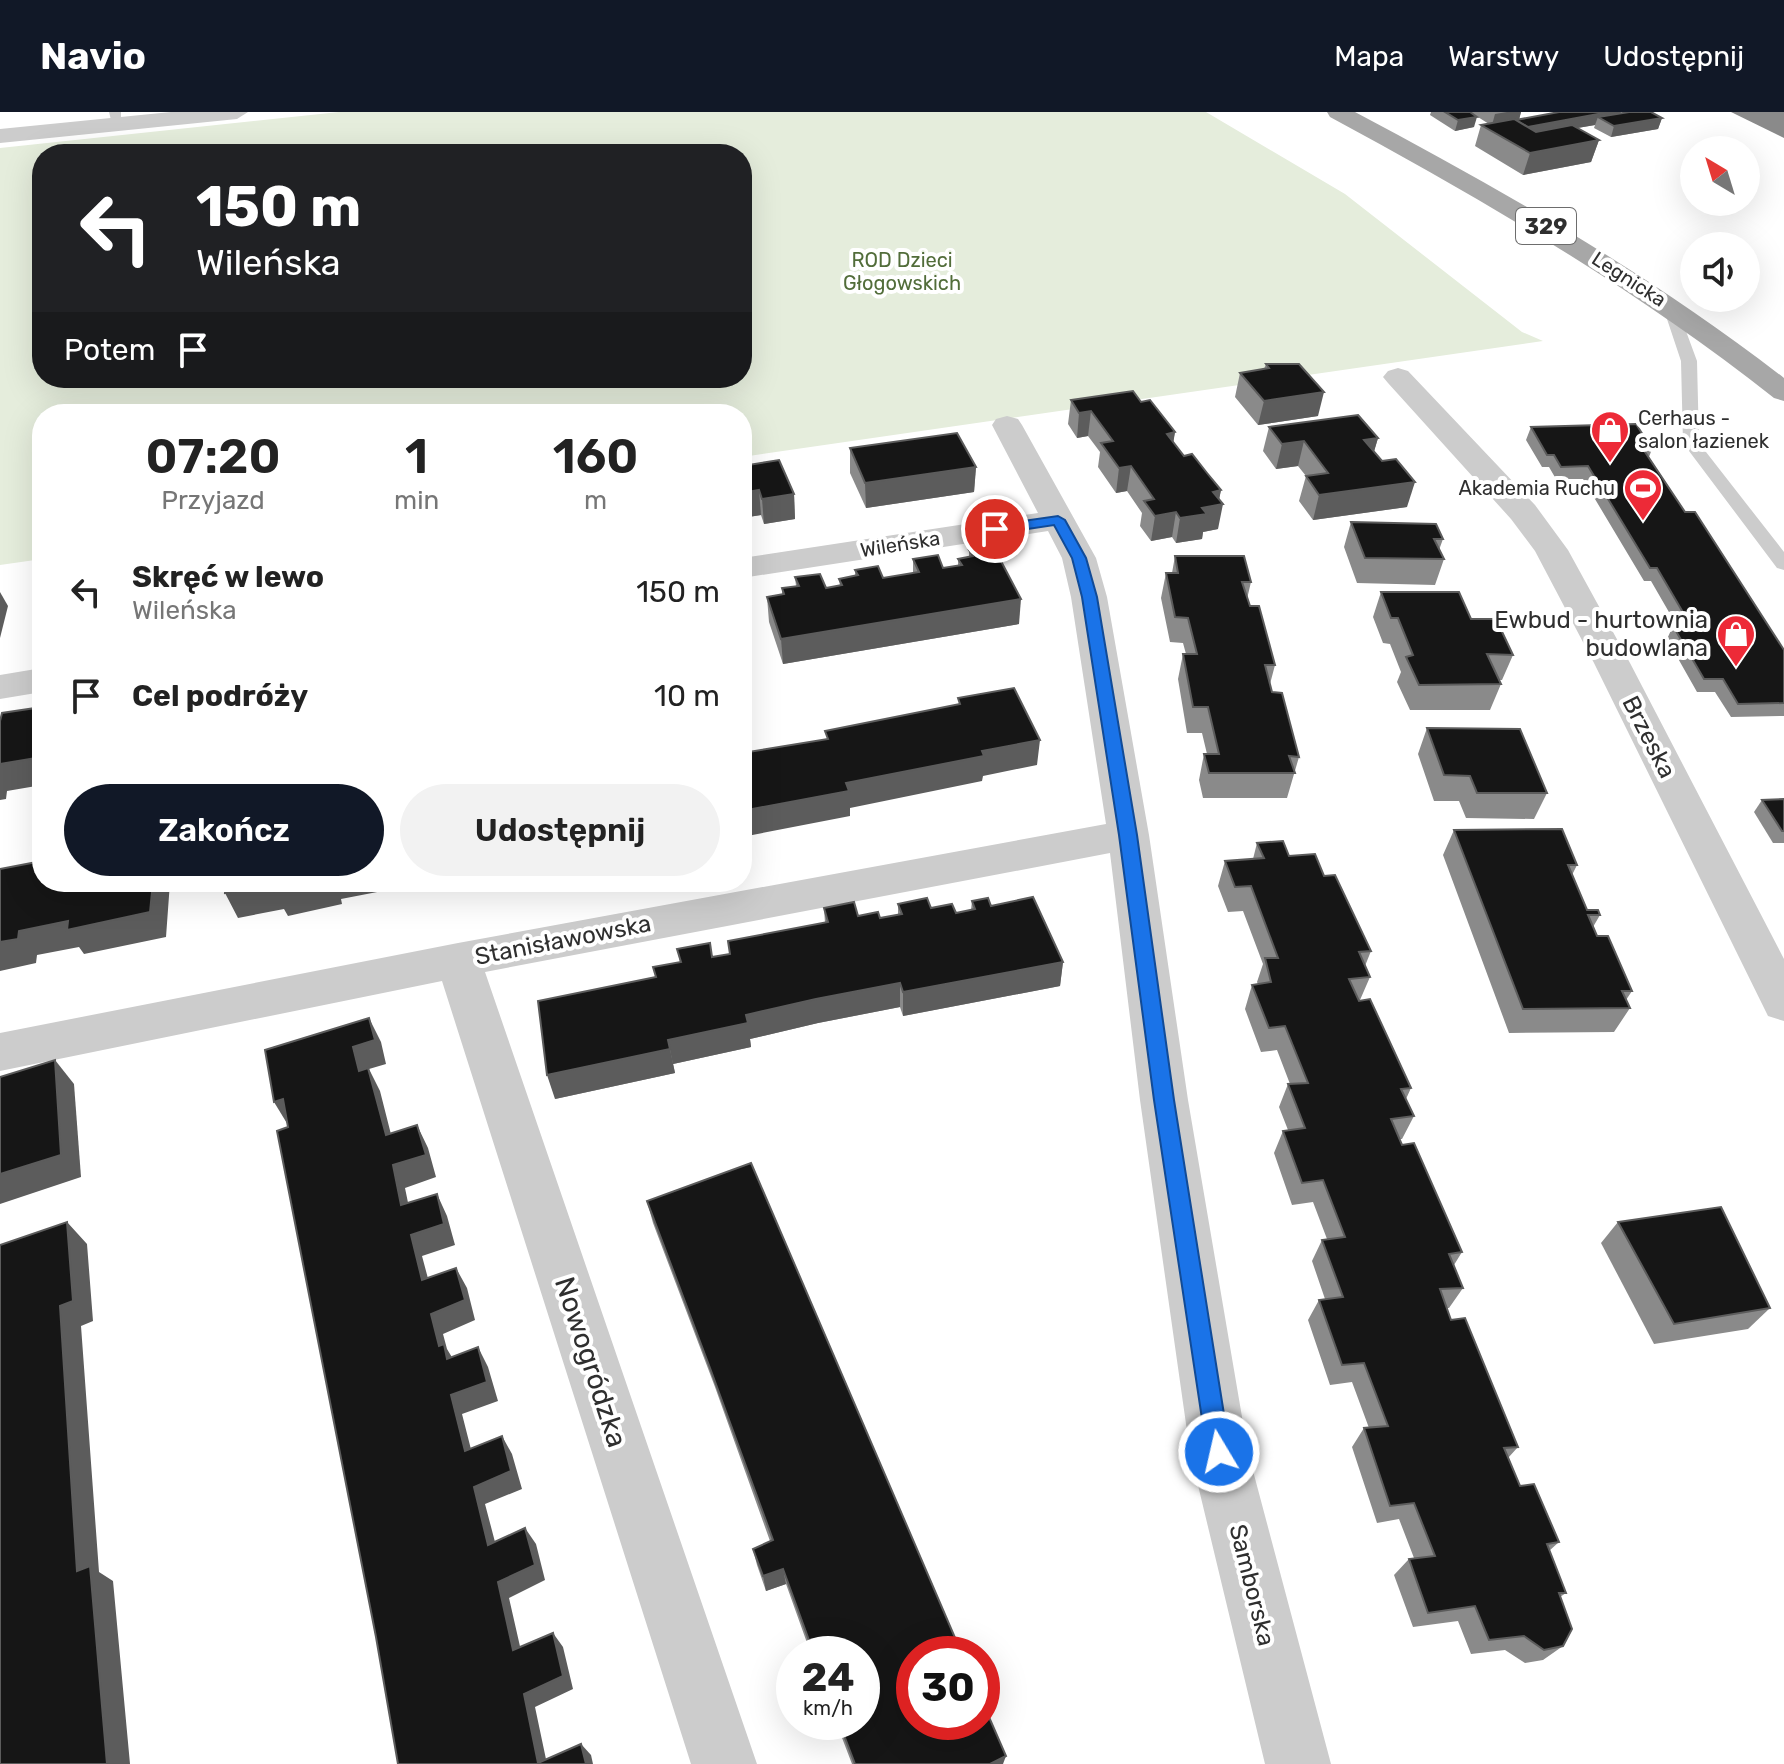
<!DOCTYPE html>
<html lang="pl">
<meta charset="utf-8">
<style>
:root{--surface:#fff;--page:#f2f2f2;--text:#222;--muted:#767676;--accent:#111827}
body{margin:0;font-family:Rubik,sans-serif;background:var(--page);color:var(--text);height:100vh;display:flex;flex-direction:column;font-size:30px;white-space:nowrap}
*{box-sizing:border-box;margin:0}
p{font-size:26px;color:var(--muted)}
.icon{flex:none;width:44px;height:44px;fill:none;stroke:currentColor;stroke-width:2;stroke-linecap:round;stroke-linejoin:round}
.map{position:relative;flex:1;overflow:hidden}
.drawer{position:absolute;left:32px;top:292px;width:720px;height:488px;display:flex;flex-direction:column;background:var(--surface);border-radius:32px;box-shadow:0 8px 32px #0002}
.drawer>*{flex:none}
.top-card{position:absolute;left:32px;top:32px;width:720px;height:244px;border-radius:32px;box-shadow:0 8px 32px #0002;background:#202124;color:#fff;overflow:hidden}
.needle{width:52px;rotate:322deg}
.fabs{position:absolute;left:1680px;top:24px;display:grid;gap:16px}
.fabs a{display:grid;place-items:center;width:80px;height:80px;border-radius:50%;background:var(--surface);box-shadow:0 8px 32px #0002;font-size:40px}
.speed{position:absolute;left:776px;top:1524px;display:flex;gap:16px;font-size:40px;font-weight:700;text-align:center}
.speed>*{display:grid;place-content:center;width:104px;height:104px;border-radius:50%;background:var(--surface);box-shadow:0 8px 32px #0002;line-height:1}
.speed small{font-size:20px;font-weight:400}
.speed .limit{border:12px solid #d22;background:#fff;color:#111}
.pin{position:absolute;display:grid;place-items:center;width:68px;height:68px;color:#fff;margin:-34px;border:4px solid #fff;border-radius:50%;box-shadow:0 2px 8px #0007}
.me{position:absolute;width:88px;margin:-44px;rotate:351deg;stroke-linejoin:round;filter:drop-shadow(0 0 6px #0008)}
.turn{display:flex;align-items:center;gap:28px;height:168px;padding:0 32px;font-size:36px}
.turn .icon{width:104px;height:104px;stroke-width:2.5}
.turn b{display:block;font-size:56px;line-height:68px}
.then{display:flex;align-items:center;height:76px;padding:0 32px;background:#0003;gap:16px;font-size:30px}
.eta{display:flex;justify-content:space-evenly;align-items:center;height:136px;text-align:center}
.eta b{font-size:48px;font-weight:600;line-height:56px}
.button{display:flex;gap:16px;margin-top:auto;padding:16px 32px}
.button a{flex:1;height:92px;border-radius:48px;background:var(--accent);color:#fff;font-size:32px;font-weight:600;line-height:92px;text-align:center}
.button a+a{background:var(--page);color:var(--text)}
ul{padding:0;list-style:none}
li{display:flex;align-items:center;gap:24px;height:104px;padding:0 32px}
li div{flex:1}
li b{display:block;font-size:30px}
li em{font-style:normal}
header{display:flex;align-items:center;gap:48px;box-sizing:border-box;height:112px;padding:0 40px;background:var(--accent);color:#fff}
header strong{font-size:38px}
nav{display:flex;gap:44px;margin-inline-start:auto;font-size:28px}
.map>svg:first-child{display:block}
</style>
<header>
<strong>Navio</strong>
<nav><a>Mapa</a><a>Warstwy</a><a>Udostępnij</a></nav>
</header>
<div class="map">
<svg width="1784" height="1652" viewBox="0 0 1784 1652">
<rect width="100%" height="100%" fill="#fff"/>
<path fill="#e5eddc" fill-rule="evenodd" d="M339,0H1206L1345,82L1522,220L1543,229L742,345V302H42V447L0,453V36ZM42,42H742V266H42Z"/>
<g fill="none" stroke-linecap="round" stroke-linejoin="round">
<g fill="#ccc" fill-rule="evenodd">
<polygon points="109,0 121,0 121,16 113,16"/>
<polygon points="1669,188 1676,192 1697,249 1699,331 1784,440 1784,458 1777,456 1683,331 1681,249 1662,192"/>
</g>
<g fill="#ccc" fill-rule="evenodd">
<polygon points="171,0 248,0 237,7 0,31 0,17"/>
<polygon points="1398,256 1408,259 1535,393 1568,438 1630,551 1784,847 1784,909 1768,904 1594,551 1535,439 1511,407 1388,271 1383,265 1388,259"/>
<polygon points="1007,304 1018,307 1022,313 1096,446 1107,485 1149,723 1188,988 1248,1340 1331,1652 1265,1652 1190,1340 1140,988 1110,741 485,860 757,1652 691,1652 442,869 0,959 0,921 458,831 1106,712 1071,485 1062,446 1048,419 742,466 742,446 1038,401 992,313 996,307"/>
<polygon points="42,556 42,580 0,587 0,563"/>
</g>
<path fill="#a7a7a7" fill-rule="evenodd" d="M1327,0H1355C1504,79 1650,162 1784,266V289L1774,286C1635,176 1485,89 1330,5Z"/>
</g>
<g fill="#8a8a8a">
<polygon points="1431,0 1470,0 1474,15 1455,19 1430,3"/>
<polygon points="1470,0 1521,0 1519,7 1620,1 1662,6 1658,17 1611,25 1594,16 1595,13 1577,16 1599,28 1591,50 1523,63 1475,34 1481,13 1489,12"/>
<polygon points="1731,0 1784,0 1784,26"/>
<polygon points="1266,252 1318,304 1258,313 1235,285 1240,261 1264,257"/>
<polygon points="1071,288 1141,290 1175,320 1173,330 1184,344 1221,378 1219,387 1218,417 1203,420 1202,427 1176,431 1172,425 1151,429 1140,414 1142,401 1127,379 1116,381 1098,355 1100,340 1088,324 1077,326 1068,312"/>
<polygon points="1269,315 1378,326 1374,339 1407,395 1313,408 1299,389 1306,364 1298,354 1276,357 1263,339"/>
<polygon points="1531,315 1652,337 1649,345 1685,400 1784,538 1784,604 1731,605 1715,580 1697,580 1667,527 1673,514 1677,514 1651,469 1644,469 1583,367 1556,367 1549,355 1542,355 1526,328"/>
<polygon points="850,336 976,355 974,380 866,396 850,361"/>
<polygon points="742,354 794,382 795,407 764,412 761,403 742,406"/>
<polygon points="1351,410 1443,427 1439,438 1444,447 1435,473 1357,471 1344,435"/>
<polygon points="969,438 1019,512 783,552 769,510 767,485 782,482 782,476 796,474 795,465 826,476 840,474 839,467 855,464 855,458 883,466 913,461 913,447 943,456 958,454 958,447 969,445"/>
<polygon points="1175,444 1251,470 1247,487 1275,553 1270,572 1272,580 1299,645 1287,686 1203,686 1199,668 1204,642 1207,642 1202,621 1187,621 1178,567 1183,542 1186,542 1183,531 1170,530 1161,486 1166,461 1172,461"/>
<polygon points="1381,480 1471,507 1513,543 1502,568 1499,568 1501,572 1490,598 1410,598 1397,570 1401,560 1390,532 1383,531 1373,505"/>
<polygon points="1427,616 1547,681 1534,707 1466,706 1459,689 1434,689 1418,642"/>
<polygon points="1784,687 1784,731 1773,731 1754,700 1762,688"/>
<polygon points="1454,718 1577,753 1572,763 1587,798 1600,803 1593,815 1597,824 1632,879 1626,888 1630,896 1614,920 1509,921 1443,743"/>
<polygon points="1257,731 1289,744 1324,764 1371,839 1365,854 1370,865 1360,888 1411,976 1406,987 1414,1004 1402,1027 1399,1027 1462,1140 1454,1153 1463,1176 1449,1196 1447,1196 1451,1208 1518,1335 1508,1346 1520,1374 1559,1430 1549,1439 1566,1481 1560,1485 1563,1534 1543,1548 1525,1551 1505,1538 1471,1542 1458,1509 1413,1515 1394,1463 1409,1447 1414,1446 1399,1407 1377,1411 1352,1335 1364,1316 1369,1316 1352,1270 1330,1273 1308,1208 1319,1188 1325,1187 1312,1149 1322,1128 1327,1127 1313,1090 1292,1093 1274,1041 1283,1019 1288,1018 1279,995 1288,972 1290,972 1277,938 1261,940 1245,897 1252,873 1258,872 1257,870 1263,852 1243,799 1228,800 1218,774 1225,749 1253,747"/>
<polygon points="972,789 991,794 1063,850 1060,874 903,904 900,895 818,911 750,927 751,935 673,952 675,961 555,987 656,865 680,850 677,837 712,845 730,842 825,811 824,796 858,804 880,806 898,803 898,792 931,796 956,801 971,798"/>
<polygon points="647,1089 1003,1652 852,1652 836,1610 862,1610 862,1542 811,1542 786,1472 766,1479 757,1453 753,1437 770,1429 715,1275 653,1111"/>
<polygon points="1618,1110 1770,1196 1748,1217 1654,1232 1601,1131"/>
</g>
<g fill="#5c5c5c">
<polygon points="1507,0 1521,0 1519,8 1492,13 1495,2"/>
<polygon points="1609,0 1621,0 1618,8 1598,5 1595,13 1508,28 1511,18"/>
<polygon points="1477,5 1474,15 1455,19 1458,8"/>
<polygon points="1662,6 1658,17 1611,25 1614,14"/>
<polygon points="1599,28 1591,50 1523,63 1530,41"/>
<polygon points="1324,280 1318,304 1258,313 1264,289"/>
<polygon points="1091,299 1088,324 1077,326 1079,301"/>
<polygon points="1175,320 1171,345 1167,322"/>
<polygon points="1378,326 1371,350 1364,328"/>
<polygon points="1304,329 1298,354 1276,357 1282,332"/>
<polygon points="1131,354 1127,379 1116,381 1119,356"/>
<polygon points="976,355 974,380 866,396 865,371"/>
<polygon points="1415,370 1407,395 1313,408 1319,383"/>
<polygon points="759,378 761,403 742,406 742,381"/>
<polygon points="1221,378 1218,393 1223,392 1218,417 1203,420 1202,427 1176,431 1180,406 1202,396 1213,380"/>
<polygon points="794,382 795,407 764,412 762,387"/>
<polygon points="1176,400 1172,425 1151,429 1155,404"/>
<polygon points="0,480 8,494 0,526"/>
<polygon points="1021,487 1019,512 783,552 781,527"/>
<polygon points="1040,628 1037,653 983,664 982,669 850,696 850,704 742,725 742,699 846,671 982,639"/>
<polygon points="42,645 42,673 7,679 6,687 0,688 0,652"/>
<polygon points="153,770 170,770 166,825 84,842 79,835 37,843 36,851 0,859 0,830 19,819"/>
<polygon points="319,770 403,770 403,775 341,787 342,792 288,804 284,797 238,806 225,781 276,772"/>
<polygon points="1063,850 1060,874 903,904 903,880"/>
<polygon points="900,871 900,895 818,911 750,927 751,935 673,952 668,928 746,903 816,887"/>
<polygon points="369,906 381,930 386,952 369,957 380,979 397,1046 386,1023 359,959 353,935"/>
<polygon points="670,937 675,961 555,987 547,963"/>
<polygon points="55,948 74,972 81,1065 0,1092 0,1062"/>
<polygon points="283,987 288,1013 274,990"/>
<polygon points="417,1013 428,1036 436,1065 405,1076 413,1115 401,1093 393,1053"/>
<polygon points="437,1082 447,1104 455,1133 422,1144 434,1189 422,1168 411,1123"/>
<polygon points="67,1110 87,1132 93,1209 81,1214 99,1460 113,1469 130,1652 107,1652 77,1459 60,1194"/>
<polygon points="456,1156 467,1176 475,1208 443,1222 447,1237 456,1252 459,1267 439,1234 431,1202"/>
<polygon points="478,1235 488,1255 498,1289 462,1302 476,1357 465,1339 451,1283"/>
<polygon points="502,1324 512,1342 522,1377 485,1392 500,1449 488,1433 474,1375"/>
<polygon points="525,1416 536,1432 545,1468 509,1486 524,1552 513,1538 498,1470"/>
<polygon points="783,1457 786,1472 766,1479 763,1464"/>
<polygon points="553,1521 563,1535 573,1577 535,1595 547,1652 538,1651 524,1582"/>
<polygon points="581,1632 591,1643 593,1652 586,1652"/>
<polygon points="1006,1644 1003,1652 990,1652"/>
</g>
<g fill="#161616" stroke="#5c5c5c" stroke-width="2">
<polygon points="1445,0 1470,0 1477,5 1458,8"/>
<polygon points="1559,0 1609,0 1528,15 1516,8"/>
<polygon points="1629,0 1651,0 1662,6 1614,14 1598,5"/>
<polygon points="1514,7 1536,20 1572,13 1599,28 1530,41 1481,13"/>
<polygon points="1266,252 1299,252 1324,280 1264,289 1240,261 1269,256"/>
<polygon points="1133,279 1141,290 1150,288 1175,320 1167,322 1184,344 1192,342 1207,361 1221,378 1213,380 1223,392 1202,396 1207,402 1180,406 1176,400 1155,404 1144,389 1154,387 1131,354 1119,356 1101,331 1113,329 1091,299 1079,301 1071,288"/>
<polygon points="1358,303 1378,326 1364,328 1382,349 1396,347 1415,370 1319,383 1306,364 1328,361 1304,329 1282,332 1269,315"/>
<polygon points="1636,312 1652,337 1643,337 1685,400 1695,400 1784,538 1784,591 1738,592 1723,567 1704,567 1673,514 1691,514 1657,456 1650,456 1588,354 1561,355 1554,343 1547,343 1531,315"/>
<polygon points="957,321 976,355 865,371 850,336"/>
<polygon points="779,348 794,382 762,387 759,378 742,381 742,354"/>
<polygon points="1351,410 1436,412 1443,427 1434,427 1444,447 1365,446"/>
<polygon points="993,434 1021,487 781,527 767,485 784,482 782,476 799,474 795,465 820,462 826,476 842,473 839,467 858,463 855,458 878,454 883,466 919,460 913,447 938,443 943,456 962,453 958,447 973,444 969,438"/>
<polygon points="1175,444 1244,444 1251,470 1242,470 1250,494 1259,494 1275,553 1265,553 1272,580 1282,581 1299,645 1289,644 1295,661 1209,661 1204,642 1219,642 1208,595 1193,595 1183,542 1197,542 1188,506 1175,505 1166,461 1178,461"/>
<polygon points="1381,480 1459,480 1471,507 1496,507 1513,543 1487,542 1501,572 1419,573 1406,545 1413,543 1398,506 1391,506"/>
<polygon points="1014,576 1040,628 982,639 984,644 846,671 849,679 742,699 742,641 828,627 825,619 960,592 958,586"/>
<polygon points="42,584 42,645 0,652 0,609 2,601 35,596 38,586"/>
<polygon points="1427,616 1520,617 1547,681 1477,681 1470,664 1444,663"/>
<polygon points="1784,687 1784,719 1782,719 1762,688"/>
<polygon points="1562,717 1577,753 1568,753 1587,798 1598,798 1600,803 1588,803 1597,824 1608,824 1632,879 1622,879 1630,896 1523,897 1454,718"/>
<polygon points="1283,729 1289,744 1315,742 1324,764 1335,763 1371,839 1359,840 1370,865 1349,867 1359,889 1370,887 1411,976 1401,977 1414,1004 1391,1007 1402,1033 1414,1031 1462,1140 1449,1142 1463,1176 1440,1177 1451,1208 1465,1206 1518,1335 1504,1336 1520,1374 1534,1372 1559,1430 1547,1432 1566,1481 1559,1481 1572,1517 1563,1534 1544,1538 1524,1524 1489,1528 1475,1494 1428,1501 1409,1447 1435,1444 1414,1391 1390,1394 1364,1316 1388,1314 1364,1251 1342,1253 1319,1188 1343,1185 1322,1128 1345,1125 1323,1068 1302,1071 1283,1019 1305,1016 1288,972 1308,971 1285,914 1269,916 1252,873 1271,870 1265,846 1278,846 1251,774 1235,775 1225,749 1264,746 1257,731"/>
<polygon points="42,749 42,770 153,770 150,800 67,818 68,809 19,819 18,827 0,830 0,757"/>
<polygon points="226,770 319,770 275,779 276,772 225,781"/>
<polygon points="1033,785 1063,850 903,880 900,871 816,887 746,903 748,911 668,928 670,937 547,963 538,889 656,865 653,855 681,850 677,837 710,831 712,845 730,842 728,829 828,810 824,796 854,790 858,804 878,800 880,806 902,802 898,792 927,786 931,796 952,792 956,801 975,797 972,789 988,786 991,794"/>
<polygon points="369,906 375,928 353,935 359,959 368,956 386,1023 417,1013 426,1043 393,1053 401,1093 437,1082 444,1112 411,1123 422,1168 456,1156 465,1188 431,1202 439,1234 444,1232 447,1247 478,1235 487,1270 451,1283 465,1339 502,1324 511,1359 474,1375 488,1433 525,1416 535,1453 498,1470 513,1538 553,1521 563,1564 524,1582 538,1651 581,1632 586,1652 398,1652 376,1525 277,1019 288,1015 283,987 274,990 265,938"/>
<polygon points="55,948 61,1043 0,1062 0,965"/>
<polygon points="751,1051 962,1542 914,1542 914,1610 982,1610 982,1589 1006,1644 990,1652 855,1652 839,1610 862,1610 862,1542 814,1542 783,1457 763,1464 753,1437 773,1428 710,1256 647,1089"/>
<polygon points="1721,1095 1770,1196 1674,1212 1618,1110"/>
<polygon points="67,1110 73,1189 60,1194 77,1459 90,1454 107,1652 0,1652 0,1133"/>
</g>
<polygon fill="#1a73e8" stroke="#114b97" stroke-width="2" points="1058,404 1065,408 1086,446 1097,485 1137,723 1174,988 1230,1340 1227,1348 1219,1352 1210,1348 1207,1340 1154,988 1119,723 1082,485 1072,446 1054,413 995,422 988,417 995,413"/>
<defs>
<g id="shop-pin" transform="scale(2)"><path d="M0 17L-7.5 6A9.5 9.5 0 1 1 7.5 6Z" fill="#ed2a37" stroke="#fff"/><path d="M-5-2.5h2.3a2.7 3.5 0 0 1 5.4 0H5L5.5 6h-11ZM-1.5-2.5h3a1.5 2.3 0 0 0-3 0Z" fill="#fff"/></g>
<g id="stadium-pin" transform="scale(2)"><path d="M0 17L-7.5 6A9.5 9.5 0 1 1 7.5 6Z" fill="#ed2a37" stroke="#fff"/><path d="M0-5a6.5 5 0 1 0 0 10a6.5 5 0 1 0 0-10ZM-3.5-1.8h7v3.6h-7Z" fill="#fff"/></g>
</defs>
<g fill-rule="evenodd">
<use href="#shop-pin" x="1610" y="318"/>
<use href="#stadium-pin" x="1643" y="376"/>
<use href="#shop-pin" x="1736" y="522"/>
</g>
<g text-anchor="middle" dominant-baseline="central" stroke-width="8" stroke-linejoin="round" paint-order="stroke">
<g font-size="20" fill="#526d3a" stroke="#fff">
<text x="902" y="148">ROD Dzieci<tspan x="902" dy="23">Głogowskich</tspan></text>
</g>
<g font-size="20" fill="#2f2f2f" stroke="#fff">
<text transform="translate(1629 167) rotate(33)">Legnicka</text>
<text transform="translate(900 432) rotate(-9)">Wileńska</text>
</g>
<g font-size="20" fill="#2f2f2f" stroke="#fff" text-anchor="start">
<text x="1638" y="306">Cerhaus -<tspan x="1638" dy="23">salon łazienek</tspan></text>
<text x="1615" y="376" text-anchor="end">Akademia Ruchu</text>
</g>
<rect fill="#fff" stroke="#6d6d6d" stroke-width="2" x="1516" y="96" width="60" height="36" rx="6"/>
<g font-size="22" font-weight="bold" fill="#2f2f2f">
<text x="1546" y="114">329</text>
</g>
<g font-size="24" fill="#2f2f2f" stroke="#fff" text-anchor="end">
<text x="1708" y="508">Ewbud - hurtownia<tspan x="1708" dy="28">budowlana</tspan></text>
</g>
<g font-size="24" fill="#2f2f2f" stroke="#fff">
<text transform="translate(1649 625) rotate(63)">Brzeska</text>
<text transform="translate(563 828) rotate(-11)">Stanisławowska</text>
<text transform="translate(1252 1473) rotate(76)">Samborska</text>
</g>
<g font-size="28" fill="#2f2f2f" stroke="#fff">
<text transform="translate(591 1250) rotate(72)">Nowogródzka</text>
</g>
</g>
</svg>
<div class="fabs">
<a><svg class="needle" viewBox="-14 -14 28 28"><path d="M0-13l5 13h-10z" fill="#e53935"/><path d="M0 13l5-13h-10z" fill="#767676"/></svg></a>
<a><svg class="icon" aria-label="sound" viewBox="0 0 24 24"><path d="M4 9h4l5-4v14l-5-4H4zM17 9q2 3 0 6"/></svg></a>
</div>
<div class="speed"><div>24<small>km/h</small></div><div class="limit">30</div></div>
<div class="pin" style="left:995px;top:417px;background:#d93025"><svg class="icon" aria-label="arrive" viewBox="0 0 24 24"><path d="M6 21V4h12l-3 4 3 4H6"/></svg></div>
<svg class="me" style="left:1219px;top:1340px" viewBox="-20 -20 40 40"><circle r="17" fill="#1a73e8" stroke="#fff" stroke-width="3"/><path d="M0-11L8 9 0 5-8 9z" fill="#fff"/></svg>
<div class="top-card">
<div class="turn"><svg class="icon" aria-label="left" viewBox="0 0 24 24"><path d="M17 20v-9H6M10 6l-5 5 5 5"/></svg><div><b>150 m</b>Wileńska</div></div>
<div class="then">Potem<svg class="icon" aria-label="arrive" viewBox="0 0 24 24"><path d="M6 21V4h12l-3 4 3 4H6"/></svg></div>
</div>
<section class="drawer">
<div class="eta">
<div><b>07:20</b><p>Przyjazd</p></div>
<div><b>1</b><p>min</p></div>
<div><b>160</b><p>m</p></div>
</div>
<ul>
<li><svg class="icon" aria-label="left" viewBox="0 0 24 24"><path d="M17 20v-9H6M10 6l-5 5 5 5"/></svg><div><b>Skręć w lewo</b><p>Wileńska</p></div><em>150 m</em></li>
<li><svg class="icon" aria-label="arrive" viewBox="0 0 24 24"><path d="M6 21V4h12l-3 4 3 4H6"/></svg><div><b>Cel podróży</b></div><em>10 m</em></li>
</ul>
<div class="button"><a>Zakończ</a><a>Udostępnij</a></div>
</section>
</div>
